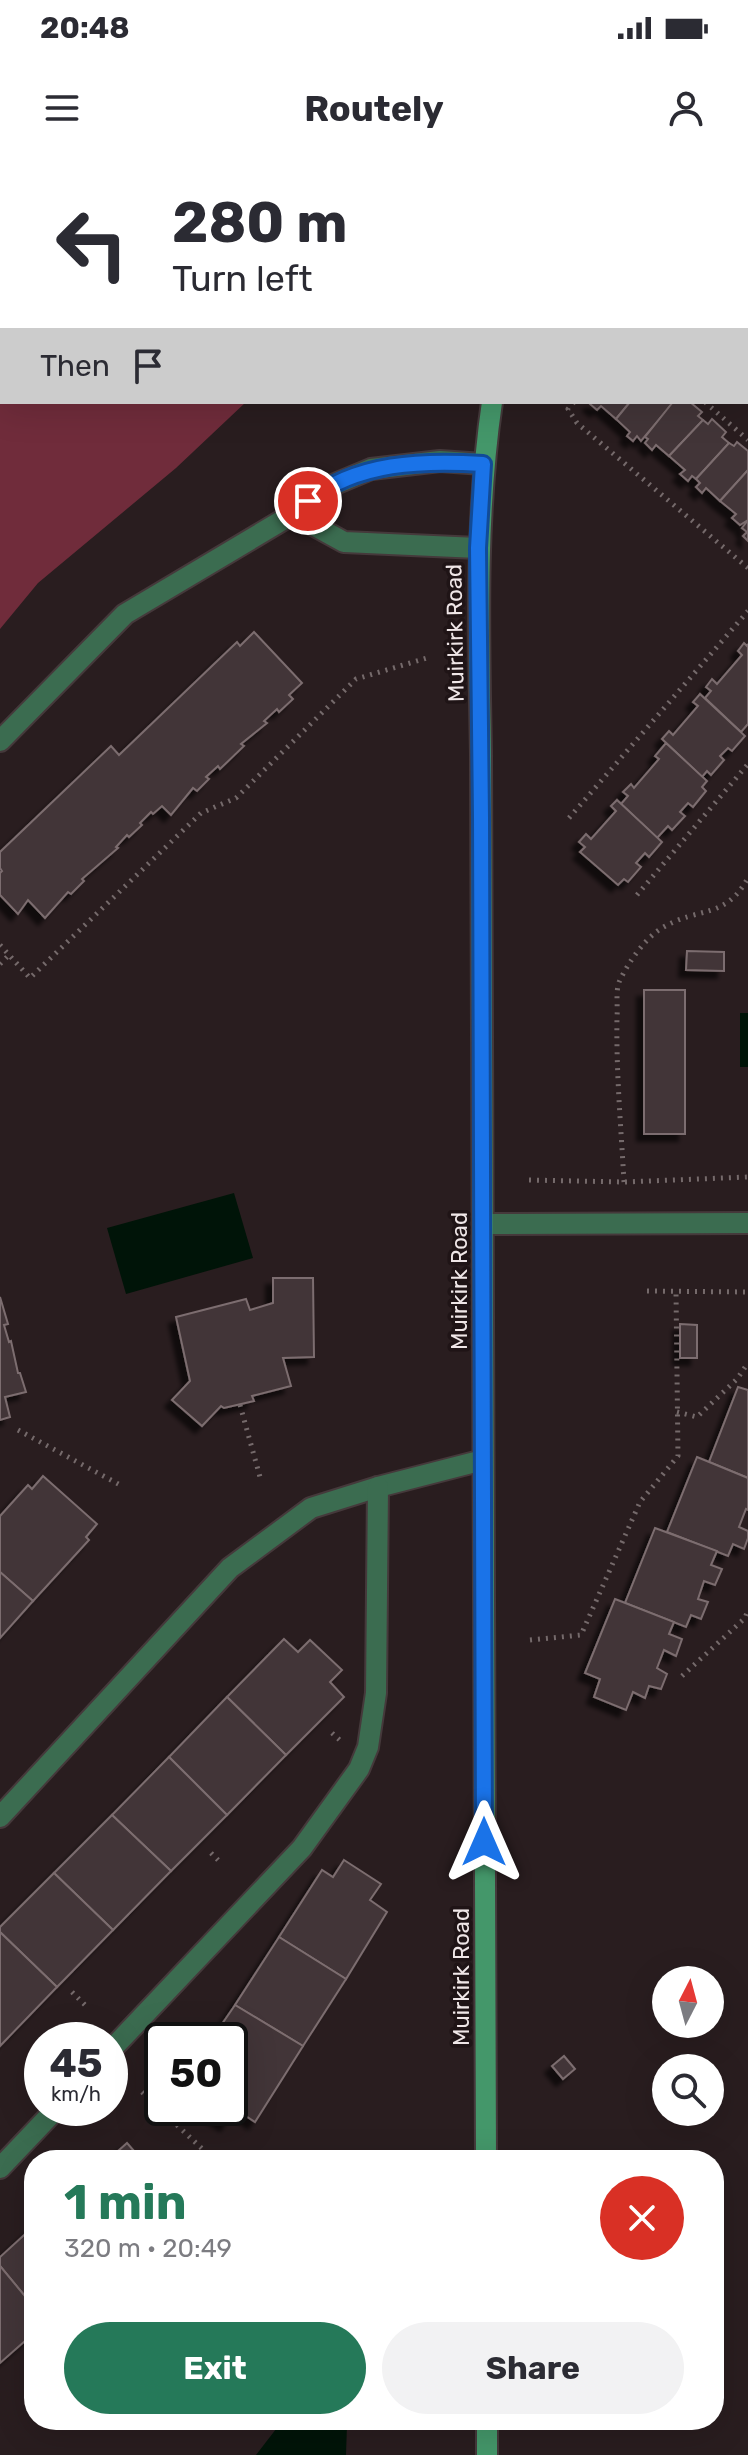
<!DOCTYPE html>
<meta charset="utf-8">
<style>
:root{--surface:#fff;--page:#f2f2f3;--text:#2b2b33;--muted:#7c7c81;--accent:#257959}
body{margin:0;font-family:Rubik,sans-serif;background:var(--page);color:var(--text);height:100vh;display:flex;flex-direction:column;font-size:30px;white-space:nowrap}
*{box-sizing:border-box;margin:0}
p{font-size:26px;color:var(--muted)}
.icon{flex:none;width:44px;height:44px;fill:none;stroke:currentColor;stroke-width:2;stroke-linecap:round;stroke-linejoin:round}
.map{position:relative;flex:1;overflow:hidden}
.side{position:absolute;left:24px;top:1990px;width:700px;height:280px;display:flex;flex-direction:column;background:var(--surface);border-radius:32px;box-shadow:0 8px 32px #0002}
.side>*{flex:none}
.hud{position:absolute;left:0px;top:0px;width:748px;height:244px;box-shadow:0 8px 32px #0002;background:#fff;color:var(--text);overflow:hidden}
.needle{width:52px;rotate:6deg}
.controls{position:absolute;left:652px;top:1806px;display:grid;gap:16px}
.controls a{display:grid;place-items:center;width:72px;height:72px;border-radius:50%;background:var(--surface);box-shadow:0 8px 32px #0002;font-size:40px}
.speed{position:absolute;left:24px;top:1862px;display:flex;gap:16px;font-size:40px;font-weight:700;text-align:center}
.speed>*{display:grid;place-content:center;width:104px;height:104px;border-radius:50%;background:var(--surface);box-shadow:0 8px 32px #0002;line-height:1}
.speed small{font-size:20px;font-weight:400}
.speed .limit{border:4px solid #111;border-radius:12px;background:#fff;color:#111}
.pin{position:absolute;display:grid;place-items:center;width:68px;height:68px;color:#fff;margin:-34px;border:4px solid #fff;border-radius:50%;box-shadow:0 2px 8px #0007}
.me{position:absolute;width:88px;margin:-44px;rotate:0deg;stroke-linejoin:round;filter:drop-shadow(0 0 6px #0008)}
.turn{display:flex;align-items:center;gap:28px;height:168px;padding:0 40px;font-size:36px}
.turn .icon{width:104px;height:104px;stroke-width:2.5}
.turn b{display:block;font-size:56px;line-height:68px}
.then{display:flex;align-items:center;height:76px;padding:0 40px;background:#0003;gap:16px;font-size:30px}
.round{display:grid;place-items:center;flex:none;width:84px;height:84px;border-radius:42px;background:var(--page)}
.summary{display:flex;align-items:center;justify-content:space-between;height:136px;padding:0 40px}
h1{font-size:48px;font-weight:700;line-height:60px;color:var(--accent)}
.primary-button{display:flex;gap:16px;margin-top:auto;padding:16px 40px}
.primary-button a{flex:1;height:92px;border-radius:48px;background:var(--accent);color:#fff;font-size:32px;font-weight:700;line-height:92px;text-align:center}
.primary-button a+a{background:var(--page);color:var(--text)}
.status{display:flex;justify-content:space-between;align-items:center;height:56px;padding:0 40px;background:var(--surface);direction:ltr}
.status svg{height:22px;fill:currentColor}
header{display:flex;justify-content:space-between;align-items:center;height:104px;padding:0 40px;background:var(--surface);font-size:36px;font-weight:700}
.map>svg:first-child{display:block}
</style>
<div class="status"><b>20:48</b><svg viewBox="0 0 49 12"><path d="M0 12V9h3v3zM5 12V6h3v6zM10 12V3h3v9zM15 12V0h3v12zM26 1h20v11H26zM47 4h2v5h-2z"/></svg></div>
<header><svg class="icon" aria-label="menu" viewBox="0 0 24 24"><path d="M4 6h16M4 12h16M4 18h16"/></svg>Routely<svg class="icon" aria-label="person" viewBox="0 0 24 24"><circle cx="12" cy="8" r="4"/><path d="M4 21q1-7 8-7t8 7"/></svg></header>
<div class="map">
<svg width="748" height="2295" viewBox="0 0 748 2295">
<defs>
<filter id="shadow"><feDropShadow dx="-7" dy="7" stdDeviation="2" flood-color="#0009"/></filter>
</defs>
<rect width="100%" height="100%" fill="#291d1f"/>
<polygon fill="#702c3b" points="0,0 497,0 2,2 2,242 246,242 176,308 38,423 0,469"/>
<g fill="#001408">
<rect x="740" y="853" width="8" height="54"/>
<polygon points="234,1033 253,1098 126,1134 107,1068"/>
<polygon points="283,2260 347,2263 346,2295 256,2295"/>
</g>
<g fill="#423537" stroke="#7c6d6f" stroke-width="2" filter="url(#shadow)">
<polygon points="591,242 630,242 616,259 601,246 597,250 590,244"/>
<polygon points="630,242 672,242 673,243 641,281 637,276 633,281 627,276 630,272 616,259"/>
<polygon points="690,242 702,252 698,256 703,260 669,296 656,285 652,290 645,283 648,279 645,277 673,242"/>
<polygon points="712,259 726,272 722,277 729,283 696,319 692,316 688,321 680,314 685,310 669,296 703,260 708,264"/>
<polygon points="737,282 748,291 748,310 720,341 706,328 702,333 696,327 700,323 696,319 729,283 734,286"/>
<polygon points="748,310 748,360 740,365 732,358 736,354 720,341"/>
<polygon points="748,360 748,381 743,376 747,372 742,368"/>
<polygon points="254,472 302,523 289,535 293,539 279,552 277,549 264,561 267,563 241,584 244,586 220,609 218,606 206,617 209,619 197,631 193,628 171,655 162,646 153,654 151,652 140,663 142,665 129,677 127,675 116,687 118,688 82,719 84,721 71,734 68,732 45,758 28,740 18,754 0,735 0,713 2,711 0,708 0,692 111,586 119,595 237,482 240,486"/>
<polygon points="744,483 747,486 748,484 748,564 741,572 705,538 711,531 706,527 712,519 717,524 742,495 738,491"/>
<polygon points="700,534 745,576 732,591 728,588 720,596 724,600 711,615 707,611 702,617 662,579 669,571 673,575 698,546 693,542"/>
<polygon points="666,583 707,621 702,627 706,631 693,647 688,643 680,652 685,656 672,670 668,666 657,678 621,644 628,636 623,632 631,624 634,628 659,599 655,596"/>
<polygon points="617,640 662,682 649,697 645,693 636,703 641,707 628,722 624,719 618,725 580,692 585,687 579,682 586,674 591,679 616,651 611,646"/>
<polygon points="687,791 724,792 724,811 686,810"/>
<rect x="644" y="830" width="41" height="144"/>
<polygon points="273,1118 313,1118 314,1197 283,1198 291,1226 252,1236 254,1241 224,1248 221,1246 202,1266 172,1240 190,1221 176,1157 246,1139 250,1150 273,1143"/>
<polygon points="0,1137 8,1164 4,1165 9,1182 11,1181 18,1213 20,1213 26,1232 5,1237 10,1257 0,1260"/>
<polygon points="680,1164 697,1165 697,1198 680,1198"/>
<polygon points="738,1227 748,1230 748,1318 709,1302"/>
<polygon points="697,1297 748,1318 748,1350 746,1349 739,1367 748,1371 748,1378 744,1389 733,1384 728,1396 667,1372"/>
<polygon points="43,1316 97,1364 86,1377 89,1380 33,1441 0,1412 0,1356 28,1325 32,1329"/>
<polygon points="655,1368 717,1391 711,1405 722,1409 715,1425 704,1421 698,1439 708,1442 701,1459 691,1455 686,1467 625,1443"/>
<polygon points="0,1412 33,1441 0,1478"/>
<polygon points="615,1439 674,1462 669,1474 682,1479 676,1496 664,1490 657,1508 667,1514 661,1529 649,1526 645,1538 633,1532 626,1550 594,1537 600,1519 585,1513"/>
<polygon points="284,1479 298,1492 310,1480 342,1510 330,1522 344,1537 286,1595 227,1537"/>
<polygon points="227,1537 286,1595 227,1655 169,1597"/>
<polygon points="169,1597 227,1655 171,1711 112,1655"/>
<polygon points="112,1655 171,1711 113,1770 54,1713"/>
<polygon points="344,1700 381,1724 370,1740 387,1752 346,1819 279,1777 322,1710 333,1717"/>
<polygon points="54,1713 113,1770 57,1827 0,1772 0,1767"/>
<polygon points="0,1772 57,1827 0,1886"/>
<polygon points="279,1777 346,1819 303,1886 235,1845"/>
<polygon points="235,1845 303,1886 255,1962 237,1950 227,1964 200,1948 230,1948 230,1880 211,1880"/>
<polygon points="564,1896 575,1909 563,1919 552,1906"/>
<polygon points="127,1983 142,2000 108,2000"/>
<polygon points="34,2066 34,2147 0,2106 0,2097"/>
<polygon points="0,2106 34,2147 34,2173 0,2203"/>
</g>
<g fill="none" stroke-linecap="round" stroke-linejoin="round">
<g stroke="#45393b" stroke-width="24">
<g id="lane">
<polyline points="293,354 344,382 478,388"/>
<polyline points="0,581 125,454 293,354 323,329 371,309 440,301 483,304"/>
<polyline points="483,1064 748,1063"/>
<polyline points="0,1657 230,1408 311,1348 378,1327 483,1300"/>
<polyline points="110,1891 302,1688 359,1609 368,1587 376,1533 378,1327"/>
<polyline points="0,2008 57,1948"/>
</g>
</g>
<g stroke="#45393b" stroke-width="24">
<g id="secondary">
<polyline points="560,2 561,0"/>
<path d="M486,2000L481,595C479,476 475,359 492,242"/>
<polyline points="487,2260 487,2295"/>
</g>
</g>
<g stroke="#756a6b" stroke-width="5" stroke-dasharray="2 6" stroke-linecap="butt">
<polyline points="746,67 748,68"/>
<polyline points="746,150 748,152"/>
<polyline points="574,242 568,249 577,263 748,408"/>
<polyline points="705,242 748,280"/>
<polyline points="569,658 748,451"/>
<polyline points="637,735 748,604"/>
<polyline points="0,785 30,818 201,653 236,638 356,519 427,498"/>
<polyline points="0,804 9,795"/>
<polyline points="529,1020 624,1022 748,1017"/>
<path d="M624,1022C621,967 616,912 617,857C618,846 615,830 620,820C628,803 645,778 662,768C698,746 725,760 748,718"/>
<polyline points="647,1131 748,1132"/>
<polyline points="240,1245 260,1317"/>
<polyline points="677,1252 697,1257 737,1219 748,1203"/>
<polyline points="18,1270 122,1326"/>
<polyline points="530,1480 581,1475 640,1342 678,1296 676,1132"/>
<polyline points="682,1516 745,1458 748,1450"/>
<polyline points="332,1573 343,1583"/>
<polyline points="211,1693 221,1703"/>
<polyline points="72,1832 85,1845"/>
<polyline points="142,1932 214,2000"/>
</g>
<use href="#lane" stroke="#3b6c50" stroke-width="20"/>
<use href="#secondary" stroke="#44976a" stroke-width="20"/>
</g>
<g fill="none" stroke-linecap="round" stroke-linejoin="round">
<g stroke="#114b97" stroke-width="20">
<path id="route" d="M308,341C357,302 423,300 483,304L478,388L481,657L484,1682"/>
</g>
<use href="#route" stroke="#1a73e8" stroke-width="14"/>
</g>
<g text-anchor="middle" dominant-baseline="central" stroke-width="7" stroke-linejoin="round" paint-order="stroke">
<g font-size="22" fill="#efe6e7" stroke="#1f1416">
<text transform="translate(455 473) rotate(-91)">Muirkirk Road</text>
<text transform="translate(459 1121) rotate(-90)">Muirkirk Road</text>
<text transform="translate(461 1817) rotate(-90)">Muirkirk Road</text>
</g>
</g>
</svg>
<div class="controls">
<a><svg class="needle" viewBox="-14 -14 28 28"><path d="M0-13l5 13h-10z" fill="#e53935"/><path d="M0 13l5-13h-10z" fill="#7c7c81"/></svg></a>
<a><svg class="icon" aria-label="search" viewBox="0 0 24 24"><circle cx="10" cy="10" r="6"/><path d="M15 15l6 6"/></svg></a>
</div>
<div class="speed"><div>45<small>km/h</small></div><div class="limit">50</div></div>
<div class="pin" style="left:308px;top:341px;background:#d93025"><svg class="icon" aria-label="arrive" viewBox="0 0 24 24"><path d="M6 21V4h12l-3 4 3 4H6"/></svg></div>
<svg class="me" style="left:484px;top:1682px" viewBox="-20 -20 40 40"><path d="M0-17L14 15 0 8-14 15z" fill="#1a73e8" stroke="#fff" stroke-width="4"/></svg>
<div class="hud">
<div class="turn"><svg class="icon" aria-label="left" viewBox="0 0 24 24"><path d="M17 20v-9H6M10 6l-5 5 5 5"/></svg><div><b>280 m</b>Turn left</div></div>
<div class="then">Then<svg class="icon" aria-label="arrive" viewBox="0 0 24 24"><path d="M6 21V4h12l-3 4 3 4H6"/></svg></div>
</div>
<section class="side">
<div class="summary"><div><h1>1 min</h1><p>320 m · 20:49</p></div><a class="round" style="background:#d93025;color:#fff"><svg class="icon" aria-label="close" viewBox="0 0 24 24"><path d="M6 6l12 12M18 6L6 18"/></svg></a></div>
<div class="primary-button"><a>Exit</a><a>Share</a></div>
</section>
</div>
